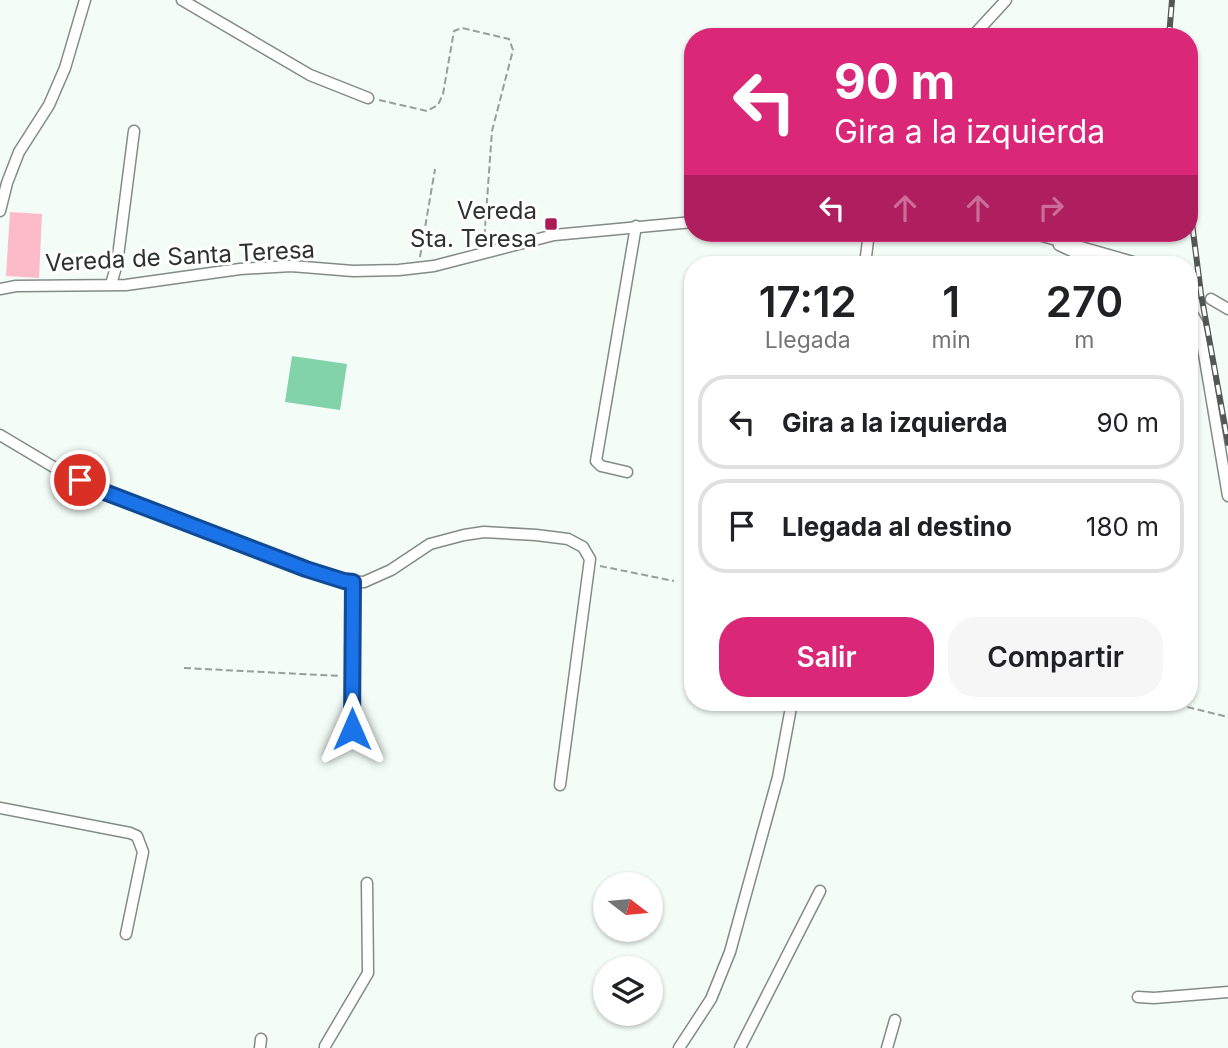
<!DOCTYPE html>
<html lang="es">
<style>
:root{--surface:#fff;--page:#f6f6f6;--text:#202124;--muted:#757577;--line:#e0e0e0;--accent:#db2777}
body{margin:0;font-family:Inter,sans-serif;background:var(--page);color:var(--text);height:100vh;display:flex;flex-direction:column;font-size:26px;white-space:nowrap}
*{box-sizing:border-box;margin:0}
p{font-size:23px;color:var(--muted)}
.icon{flex:none;width:38px;height:38px;fill:none;stroke:currentColor;stroke-width:2;stroke-linecap:round;stroke-linejoin:round}
.map{position:relative;flex:1;overflow:hidden}
.drawer{position:absolute;left:684px;top:256px;width:514px;height:455px;display:flex;flex-direction:column;background:var(--surface);border-radius:28px;box-shadow:0 2px 5px #0004}
.drawer>*{flex:none}
.hud{position:absolute;left:684px;top:28px;width:514px;height:214px;border-radius:28px;box-shadow:0 2px 5px #0004;background:#db2777;color:#fff;overflow:hidden}
.needle{width:46px;rotate:106deg}
.buttons{position:absolute;left:593px;top:872px;display:grid;gap:14px}
.buttons a{display:grid;place-items:center;width:70px;height:70px;border-radius:50%;background:var(--surface);box-shadow:0 2px 5px #0004;font-size:35px}
.pin{position:absolute;display:grid;place-items:center;width:60px;height:60px;color:#fff;margin:-30px;border:4px solid #fff;border-radius:50%;box-shadow:0 2px 7px #0007}
.me{position:absolute;width:77px;margin:-38px;rotate:0deg;stroke-linejoin:round;filter:drop-shadow(0 0 5px #0008)}
.turn{display:flex;align-items:center;gap:24px;height:147px;padding:0 35px;font-size:32px}
.turn .icon{width:91px;height:91px;stroke-width:2.5}
.turn b{display:block;font-size:49px;line-height:60px}
.lanes{display:flex;align-items:center;height:66px;padding:0 35px;background:#0003;justify-content:center;gap:35px;direction:ltr}
.lanes .off{opacity:.35}
.eta{display:flex;justify-content:space-evenly;align-items:center;height:119px;text-align:center}
.eta b{font-size:42px;font-weight:600;line-height:49px}
.cta{display:flex;gap:14px;margin-top:auto;padding:14px 35px}
.cta a{flex:1;height:80px;border-radius:28px;background:var(--accent);color:#fff;font-size:28px;font-weight:600;line-height:80px;text-align:center}
.cta a+a{background:var(--page);color:var(--text)}
ul{padding:0;list-style:none}
li{display:flex;align-items:center;gap:21px;height:94px;margin:0 14px 10px;padding:0 21px;border:4px solid var(--line);border-radius:28px}
li div{flex:1}
li b{display:block;font-size:26px}
li em{font-style:normal}
.map>svg:first-child{display:block}
</style>
<div class="map">
<svg width="1228" height="1048" viewBox="0 0 1228 1048">
<rect width="100%" height="100%" fill="#f3fcf7"/>
<polygon fill="#fbbbc9" points="10,212 42,214 39,278 6,276"/>
<polygon fill="#82d2aa" points="292,356 347,364 340,410 285,402"/>
<g fill="none" stroke-linecap="round" stroke-linejoin="round">
<g stroke="#838b87" stroke-width="13">
<g id="street">
<polyline points="182,0 310,75 368,98"/>
<polyline points="972,37 1006,0"/>
<polyline points="0,211 7,183 19,152 49,105 65,68 85,0"/>
<polyline points="1032,233 1140,264"/>
<polyline points="1059,245 1100,264"/>
<polyline points="865,264 869,233"/>
<polyline points="111,284 117,264 134,131"/>
<polyline points="0,289 16,286 126,285 240,269 291,266 353,271 399,270 434,266 554,235 693,222"/>
<polyline points="1190,290 1196,293"/>
<polyline points="1211,299 1228,309"/>
<polyline points="1190,310 1198,324 1203,348 1228,496"/>
<polyline points="0,435 57,469 102,491 306,569 343,581 364,582 391,570 430,544 464,535 484,532 536,535 568,539 583,547 590,559 560,785"/>
<polyline points="627,472 601,466 596,461 636,226"/>
<polyline points="352,729 353,581"/>
<polyline points="0,808 130,833 137,836 143,852 126,934"/>
<polyline points="1138,997 1154,998 1228,992"/>
<polyline points="260,1048 261,1039"/>
<polyline points="325,1048 325,1046 368,973 367,883"/>
<polyline points="679,1048 711,999 730,952 778,777 792,702"/>
<polyline points="740,1048 820,891"/>
<polyline points="887,1048 895,1020"/>
</g>
</g>
<g stroke="#989e9a" stroke-width="2" stroke-dasharray="7 3.5" stroke-linecap="butt">
<polyline points="379,100 427,111 438,105 443,94 454,31 462,28 509,39 513,50 492,131 484,242"/>
<polyline points="420,257 435,169"/>
<polyline points="600,566 674,581"/>
<polyline points="184,668 341,676"/>
<polyline points="1167,702 1228,717"/>
</g>
<use href="#street" stroke="#fff" stroke-width="10"/>
<g stroke="#535755" stroke-width="6">
<g id="rail">
<polyline points="1169,37 1172,0"/>
<polyline points="1190,207 1201,294 1228,443"/>
</g>
</g>
<use href="#rail" stroke="#fff" stroke-width="3.5" stroke-dasharray="10" stroke-linecap="butt"/>
</g>
<g fill="none" stroke-linecap="round" stroke-linejoin="round">
<g stroke="#114b97" stroke-width="18">
<polyline id="route" points="80,480 102,491 306,569 344,581 353,582 352,729"/>
</g>
<use href="#route" stroke="#1a73e8" stroke-width="12"/>
</g>
<rect fill="#ab1c55" stroke="#fff" stroke-width="2.5" x="544" y="217" width="14" height="14" rx="3.5"/>
<g text-anchor="middle" dominant-baseline="central" stroke-width="6" stroke-linejoin="round" paint-order="stroke">
<g font-size="24" fill="#2e312f" stroke="#fff" text-anchor="end">
<text x="537" y="210">Vereda<tspan x="537" dy="28">Sta. Teresa</tspan></text>
</g>
<g font-size="24" fill="#2e312f" stroke="#fff">
<text transform="translate(180 256) rotate(-3)">Vereda de Santa Teresa</text>
</g>
</g>
</svg>
<div class="buttons">
<a><svg class="needle" viewBox="-14 -14 28 28"><path d="M0-13l5 13h-10z" fill="#e53935"/><path d="M0 13l5-13h-10z" fill="#757577"/></svg></a>
<a><svg class="icon" aria-label="layers" viewBox="0 0 24 24"><path d="M12 4l9 5-9 5-9-5zM3 14l9 5 9-5"/></svg></a>
</div>
<div class="pin" style="left:80px;top:480px;background:#d93025"><svg class="icon" aria-label="arrive" viewBox="0 0 24 24"><path d="M6 21V4h12l-3 4 3 4H6"/></svg></div>
<svg class="me" style="left:352px;top:729px" viewBox="-20 -20 40 40"><path d="M0-17L14 15 0 8-14 15z" fill="#1a73e8" stroke="#fff" stroke-width="4"/></svg>
<div class="hud">
<div class="turn"><svg class="icon" aria-label="left" viewBox="0 0 24 24"><path d="M17 20v-9H6M10 6l-5 5 5 5"/></svg><div><b>90 m</b>Gira a la izquierda</div></div>
<div class="lanes"><svg class="icon" aria-label="left" viewBox="0 0 24 24"><path d="M17 20v-9H6M10 6l-5 5 5 5"/></svg><svg class="icon off" aria-label="ahead" viewBox="0 0 24 24"><path d="M12 20V5M6 11l6-6 6 6"/></svg><svg class="icon off" aria-label="ahead" viewBox="0 0 24 24"><path d="M12 20V5M6 11l6-6 6 6"/></svg><svg class="icon off" aria-label="right" viewBox="0 0 24 24"><path d="M7 20v-9h11M14 6l5 5-5 5"/></svg></div>
</div>
<section class="drawer">
<div class="eta">
<div><b>17:12</b><p>Llegada</p></div>
<div><b>1</b><p>min</p></div>
<div><b>270</b><p>m</p></div>
</div>
<ul>
<li><svg class="icon" aria-label="left" viewBox="0 0 24 24"><path d="M17 20v-9H6M10 6l-5 5 5 5"/></svg><div><b>Gira a la izquierda</b></div><em>90 m</em></li>
<li><svg class="icon" aria-label="arrive" viewBox="0 0 24 24"><path d="M6 21V4h12l-3 4 3 4H6"/></svg><div><b>Llegada al destino</b></div><em>180 m</em></li>
</ul>
<div class="cta"><a>Salir</a><a>Compartir</a></div>
</section>
</div>
